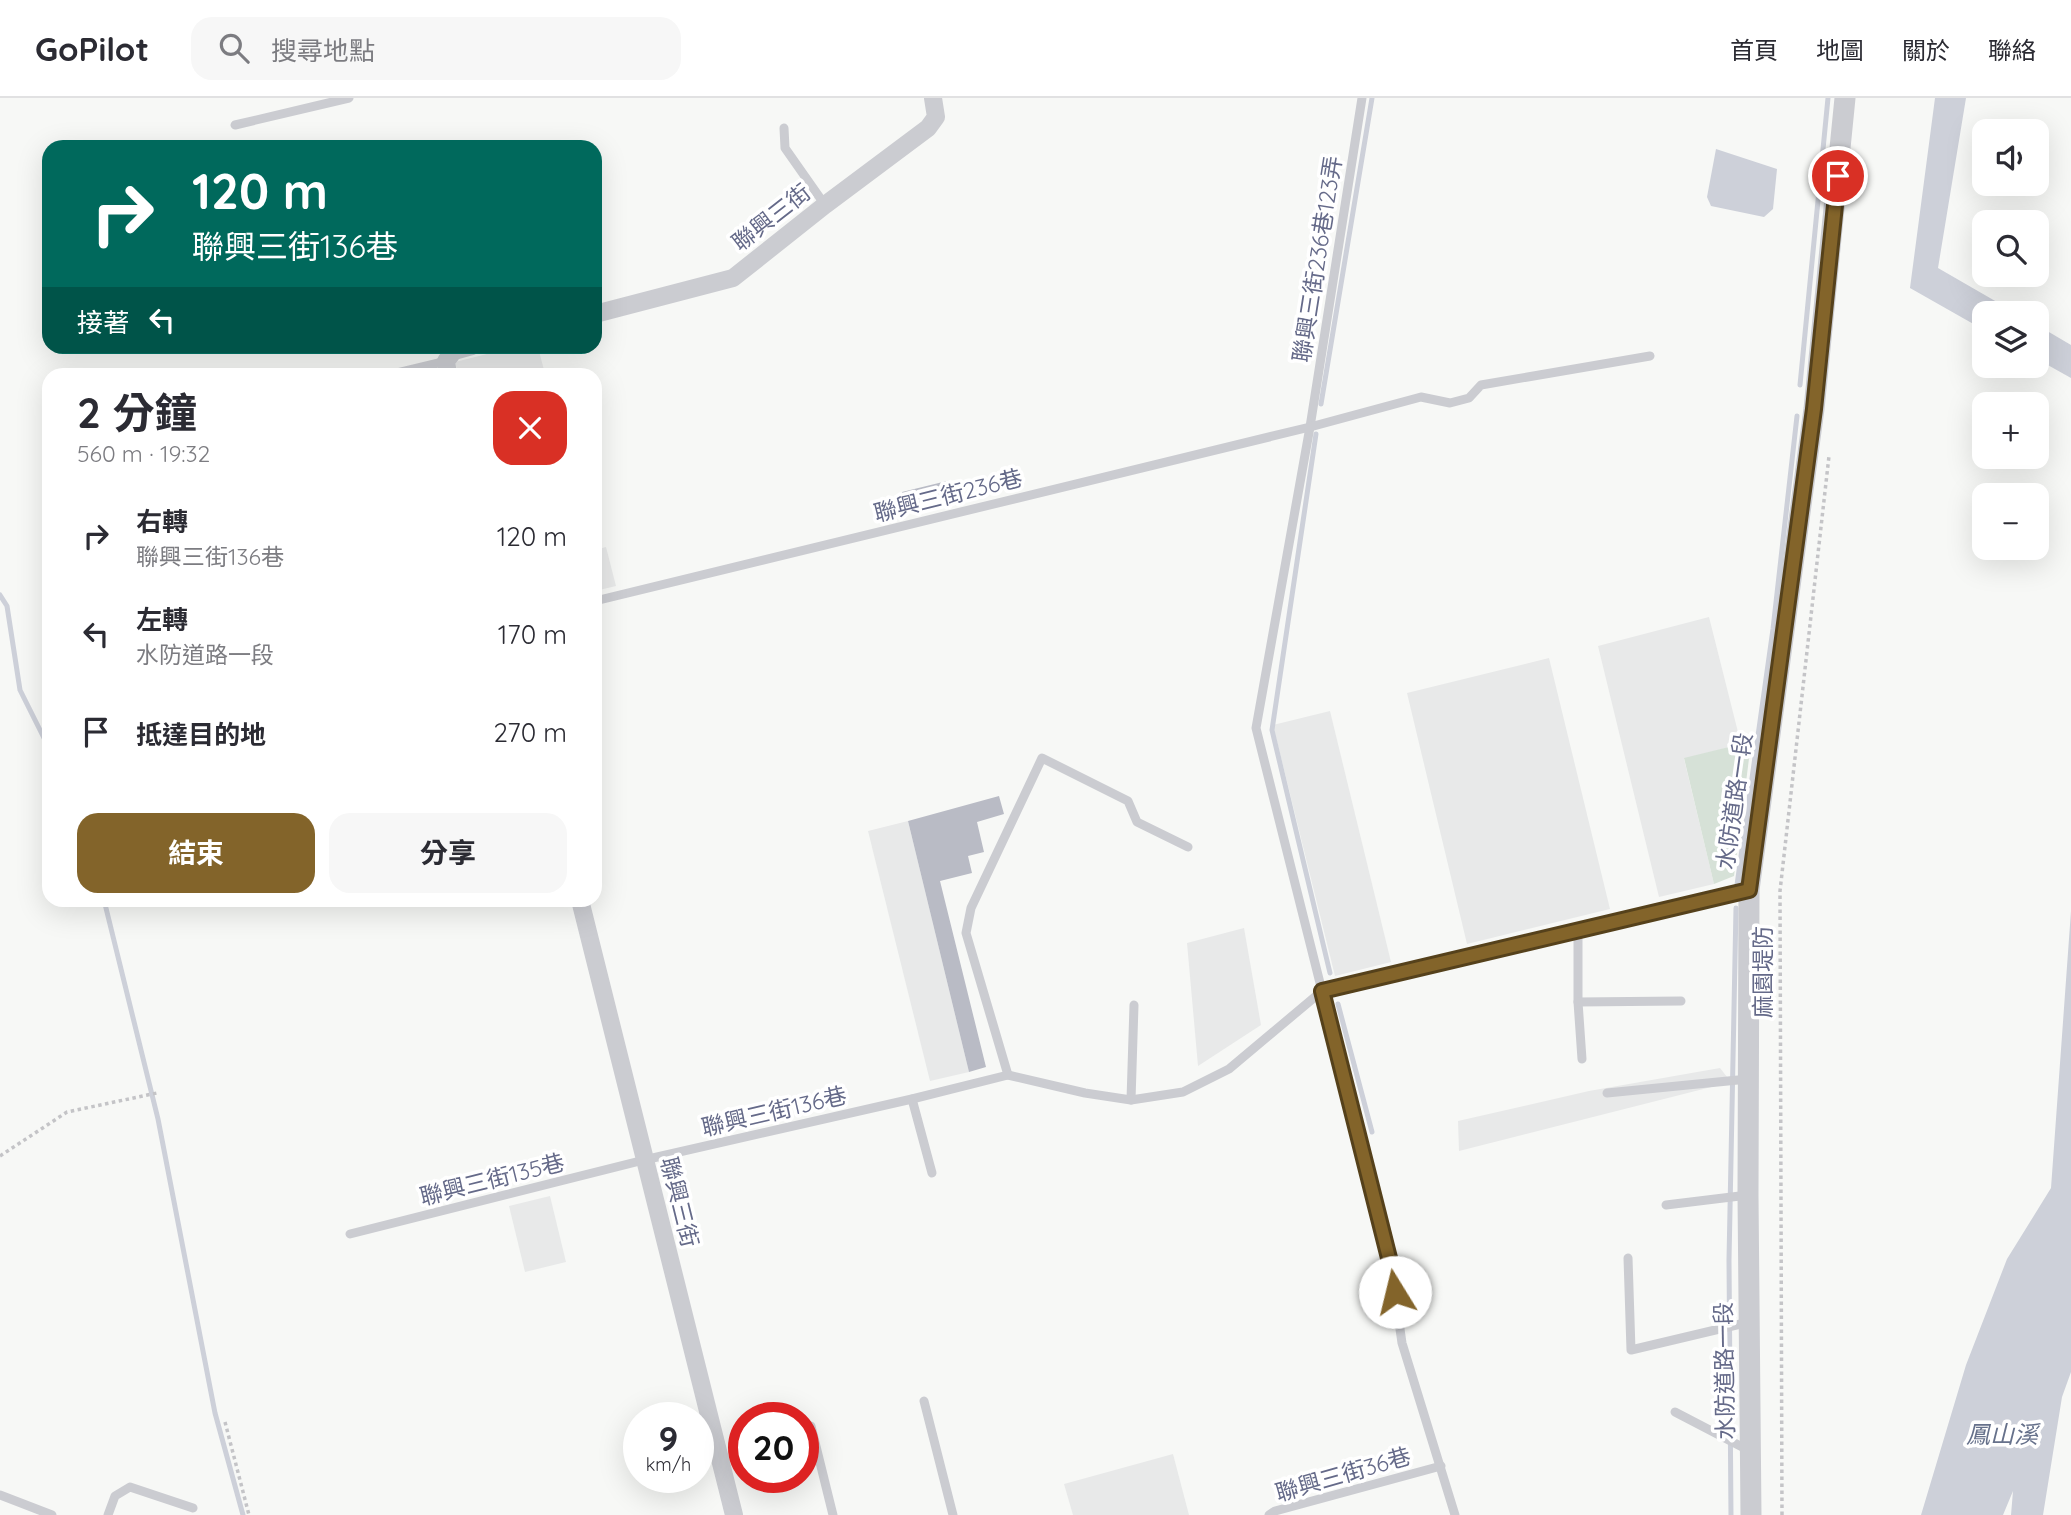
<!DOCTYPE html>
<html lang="zh-TW">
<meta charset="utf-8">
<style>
:root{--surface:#fff;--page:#f7f7f7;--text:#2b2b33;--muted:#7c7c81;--line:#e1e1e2;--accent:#83642a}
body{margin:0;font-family:Quicksand,"Noto Sans TC",sans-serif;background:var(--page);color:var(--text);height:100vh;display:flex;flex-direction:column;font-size:26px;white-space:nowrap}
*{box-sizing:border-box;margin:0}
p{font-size:23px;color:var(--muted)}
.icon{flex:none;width:38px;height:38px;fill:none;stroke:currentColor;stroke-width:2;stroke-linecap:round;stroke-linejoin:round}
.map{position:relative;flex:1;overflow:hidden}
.drawer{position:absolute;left:42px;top:270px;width:560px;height:539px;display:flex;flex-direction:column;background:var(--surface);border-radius:21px;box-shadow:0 7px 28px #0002}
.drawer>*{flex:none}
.hud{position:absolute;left:42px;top:42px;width:560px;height:214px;border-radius:21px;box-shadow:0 7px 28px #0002;background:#00695c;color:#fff;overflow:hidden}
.fabs{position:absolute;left:1972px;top:21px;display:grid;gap:14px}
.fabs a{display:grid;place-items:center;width:77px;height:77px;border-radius:14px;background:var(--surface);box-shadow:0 7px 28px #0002;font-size:35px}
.speed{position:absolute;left:623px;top:1304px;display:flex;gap:14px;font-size:35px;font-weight:700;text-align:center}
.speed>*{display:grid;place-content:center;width:91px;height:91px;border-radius:50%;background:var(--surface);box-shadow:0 7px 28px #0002;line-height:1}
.speed small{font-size:18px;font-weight:400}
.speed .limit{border:10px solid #d22;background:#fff;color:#111}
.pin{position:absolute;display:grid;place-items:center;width:60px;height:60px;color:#fff;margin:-30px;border:4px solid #fff;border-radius:50%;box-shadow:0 2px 7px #0007}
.me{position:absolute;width:77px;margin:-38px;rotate:351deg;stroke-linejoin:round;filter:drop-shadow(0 0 5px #0008)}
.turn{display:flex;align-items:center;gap:24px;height:147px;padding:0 35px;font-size:32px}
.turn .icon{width:91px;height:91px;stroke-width:2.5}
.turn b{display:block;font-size:49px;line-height:60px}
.then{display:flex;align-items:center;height:66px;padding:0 35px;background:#0003;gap:14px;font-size:26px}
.round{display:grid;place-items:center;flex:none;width:74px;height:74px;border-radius:21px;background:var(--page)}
.overview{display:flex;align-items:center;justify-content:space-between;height:119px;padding:0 35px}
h1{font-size:42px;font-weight:700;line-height:52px}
.button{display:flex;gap:14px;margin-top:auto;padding:14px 35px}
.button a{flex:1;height:80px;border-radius:21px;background:var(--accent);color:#fff;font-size:28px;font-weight:700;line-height:80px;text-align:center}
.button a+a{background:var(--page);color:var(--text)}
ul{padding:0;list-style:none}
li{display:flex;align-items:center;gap:21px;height:98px;padding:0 35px}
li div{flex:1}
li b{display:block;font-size:26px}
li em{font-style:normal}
header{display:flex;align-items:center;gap:42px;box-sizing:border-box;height:98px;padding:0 35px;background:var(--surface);border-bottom:2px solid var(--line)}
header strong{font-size:33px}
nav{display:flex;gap:38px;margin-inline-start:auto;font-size:24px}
.search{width:490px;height:63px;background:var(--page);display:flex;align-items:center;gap:18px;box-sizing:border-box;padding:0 24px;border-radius:21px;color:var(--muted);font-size:26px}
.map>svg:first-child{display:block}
</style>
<header>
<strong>GoPilot</strong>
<div class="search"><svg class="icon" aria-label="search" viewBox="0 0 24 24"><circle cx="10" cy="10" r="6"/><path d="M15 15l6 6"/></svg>搜尋地點</div>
<nav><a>首頁</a><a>地圖</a><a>關於</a><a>聯絡</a></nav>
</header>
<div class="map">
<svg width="2071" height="1417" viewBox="0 0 2071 1417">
<rect width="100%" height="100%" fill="#f7f8f6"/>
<g fill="#e8e9e9">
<polygon points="515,249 538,249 545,276 458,276 455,264"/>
<polygon points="606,449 616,488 595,493 595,452"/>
<polygon points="1709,519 1741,646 1684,661 1714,786 1659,799 1598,548"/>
<polygon points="1549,560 1610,811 1467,846 1407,595"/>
<polygon points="1330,613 1391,864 1335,878 1273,627"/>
<polygon points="908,723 969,974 930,983 868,733"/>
<polygon points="1244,830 1261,927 1198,968 1187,845"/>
<polygon points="1720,970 1731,984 1459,1053 1458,1023 1589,993"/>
<polygon points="550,1098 566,1164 525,1174 509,1108"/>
<polygon points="1173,1356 1189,1417 1073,1417 1064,1386"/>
</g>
<polygon fill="#d6e1d7" points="1741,646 1750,653 1734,778 1714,786 1684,660"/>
<g fill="#cdd0d9">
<polygon points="1935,0 1966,0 1938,170 2016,215 1984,215 1984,232 1910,190"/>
<polygon points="1716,51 1777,71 1773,111 1764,119 1711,108 1707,99"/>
<polygon points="2037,227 2071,247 2071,280 2037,261"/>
<polygon points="2071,813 2071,1274 2062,1299 2043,1417 2011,1417 2013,1393 2003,1417 1921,1417 1966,1267 2007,1161 2051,1090"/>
</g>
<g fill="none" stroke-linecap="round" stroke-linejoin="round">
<g stroke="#cdd0d9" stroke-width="5">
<polyline points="1800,287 1828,0"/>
<polyline points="1321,306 1372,0"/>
<polyline points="1316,336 1272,632 1330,875"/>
<polyline points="0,497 7,508 20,592 49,650"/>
<polyline points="1736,794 1773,531 1797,318"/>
<polyline points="104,802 158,1021 215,1315 243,1417"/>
<polyline points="1338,906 1372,1034"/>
<polyline points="1731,1417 1729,1162 1736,810"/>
</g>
</g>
<g fill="#b9bbc5">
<polygon points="951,382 957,404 907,416 902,394"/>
<polygon points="999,698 1004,716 977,724 984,754 968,758 972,775 940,783 986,969 969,974 908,723"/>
</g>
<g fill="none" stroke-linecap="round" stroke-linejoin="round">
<g stroke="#c4c4c7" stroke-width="3.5" stroke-dasharray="3.5 3.5" stroke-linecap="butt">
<polyline points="0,1058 67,1014 157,995"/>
<polyline points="225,1324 249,1417"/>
<polyline points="1782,1417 1780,793 1829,358"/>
</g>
<g stroke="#cbccd1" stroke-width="9">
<polyline points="1362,0 1310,329 1256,630 1391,1168 1402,1245 1455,1417"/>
<polyline points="235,27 349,0"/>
<polyline points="784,30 785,50 825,107"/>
<polyline points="392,276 446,263"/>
<polyline points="595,503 1310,329 1421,299 1450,305 1469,300 1481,287 1650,258"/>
<polyline points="1578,832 1578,904 1582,961"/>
<polyline points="1578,904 1681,903"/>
<polyline points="1008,977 966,835 971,810 1042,660 1128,703 1137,724 1188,749"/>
<polyline points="1607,995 1748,981"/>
<polyline points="912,1001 932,1075"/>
<polyline points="1131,1002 1134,907"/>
<polyline points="1666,1107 1748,1097"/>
<polyline points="350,1136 644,1062 912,1001 1008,977 1085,995 1131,1002 1183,994 1229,971 1322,893 1747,792"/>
<polyline points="1628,1160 1631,1252 1749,1224"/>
<polyline points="924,1303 953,1417"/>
<polyline points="1675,1314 1748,1352"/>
<polyline points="811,1328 833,1417"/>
<polyline points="0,1397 52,1417"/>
<polyline points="108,1417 115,1398 130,1389 193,1410"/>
<polyline points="1269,1417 1275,1413 1441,1368"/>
</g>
<g stroke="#cbccd1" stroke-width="18">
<polyline points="595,216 733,180 825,107 928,30 936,19 933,0"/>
<polyline points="448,276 446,263 454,253 472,248"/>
<polyline points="580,802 734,1417"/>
</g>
<polyline stroke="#cbccd1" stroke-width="21" points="1751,1417 1748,1097 1749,792 1814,311 1845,0"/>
</g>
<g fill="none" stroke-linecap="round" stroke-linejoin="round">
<g stroke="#55411b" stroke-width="18">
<polyline id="route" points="1395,1194 1391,1168 1322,893 1749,792 1814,311 1838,78"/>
</g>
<use href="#route" stroke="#83642a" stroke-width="12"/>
</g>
<g text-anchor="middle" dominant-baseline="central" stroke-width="7" stroke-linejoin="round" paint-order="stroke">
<g font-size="23" fill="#656a89" stroke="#fff">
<text transform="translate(771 119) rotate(-38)">聯興三街</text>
<text transform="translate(1317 161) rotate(-81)">聯興三街236巷123弄</text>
<text transform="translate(948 397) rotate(-14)">聯興三街236巷</text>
<text transform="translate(1734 703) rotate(-82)">水防道路一段</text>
<text transform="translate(1762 874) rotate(-90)">麻園堤防</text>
<text transform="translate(774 1013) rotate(-13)">聯興三街136巷</text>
<text transform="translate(492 1081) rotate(-14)">聯興三街135巷</text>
<text transform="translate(680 1104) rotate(76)">聯興三街</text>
<text transform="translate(1724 1273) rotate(-91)">水防道路一段</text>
<text transform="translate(1343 1376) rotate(-16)">聯興三街36巷</text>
</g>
<g font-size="24" font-style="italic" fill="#66718b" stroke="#fff">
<text x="2002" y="1336">鳳山溪</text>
</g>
</g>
</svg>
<div class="fabs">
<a><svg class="icon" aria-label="sound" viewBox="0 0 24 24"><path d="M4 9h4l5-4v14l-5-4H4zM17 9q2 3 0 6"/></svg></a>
<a><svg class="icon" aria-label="search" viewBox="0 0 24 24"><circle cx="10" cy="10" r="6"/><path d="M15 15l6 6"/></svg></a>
<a><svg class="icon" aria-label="layers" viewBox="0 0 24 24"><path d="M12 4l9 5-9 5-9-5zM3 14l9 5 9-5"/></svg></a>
<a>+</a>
<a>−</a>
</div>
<div class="speed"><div>9<small>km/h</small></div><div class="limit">20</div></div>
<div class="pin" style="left:1838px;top:78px;background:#d93025"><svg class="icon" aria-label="arrive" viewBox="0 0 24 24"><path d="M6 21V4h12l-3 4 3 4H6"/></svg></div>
<svg class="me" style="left:1395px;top:1194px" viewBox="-20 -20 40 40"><circle r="19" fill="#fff"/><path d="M0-13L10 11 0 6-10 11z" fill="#83642a"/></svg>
<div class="hud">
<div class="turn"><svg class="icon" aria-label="right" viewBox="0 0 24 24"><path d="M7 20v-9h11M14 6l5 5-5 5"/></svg><div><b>120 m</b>聯興三街136巷</div></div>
<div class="then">接著<svg class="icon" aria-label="left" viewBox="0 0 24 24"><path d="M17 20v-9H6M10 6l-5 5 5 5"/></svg></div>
</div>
<section class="drawer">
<div class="overview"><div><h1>2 分鐘</h1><p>560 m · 19:32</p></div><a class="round" style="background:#d93025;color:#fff"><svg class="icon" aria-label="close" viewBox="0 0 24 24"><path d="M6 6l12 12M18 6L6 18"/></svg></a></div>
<ul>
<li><svg class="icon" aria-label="right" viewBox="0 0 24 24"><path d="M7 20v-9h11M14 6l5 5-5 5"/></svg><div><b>右轉</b><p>聯興三街136巷</p></div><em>120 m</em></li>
<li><svg class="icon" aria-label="left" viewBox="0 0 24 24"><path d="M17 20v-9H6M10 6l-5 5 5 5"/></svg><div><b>左轉</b><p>水防道路一段</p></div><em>170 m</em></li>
<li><svg class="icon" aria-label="arrive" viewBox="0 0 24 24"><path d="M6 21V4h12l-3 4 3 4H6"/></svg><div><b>抵達目的地</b></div><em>270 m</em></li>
</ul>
<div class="button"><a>結束</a><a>分享</a></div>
</section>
</div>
